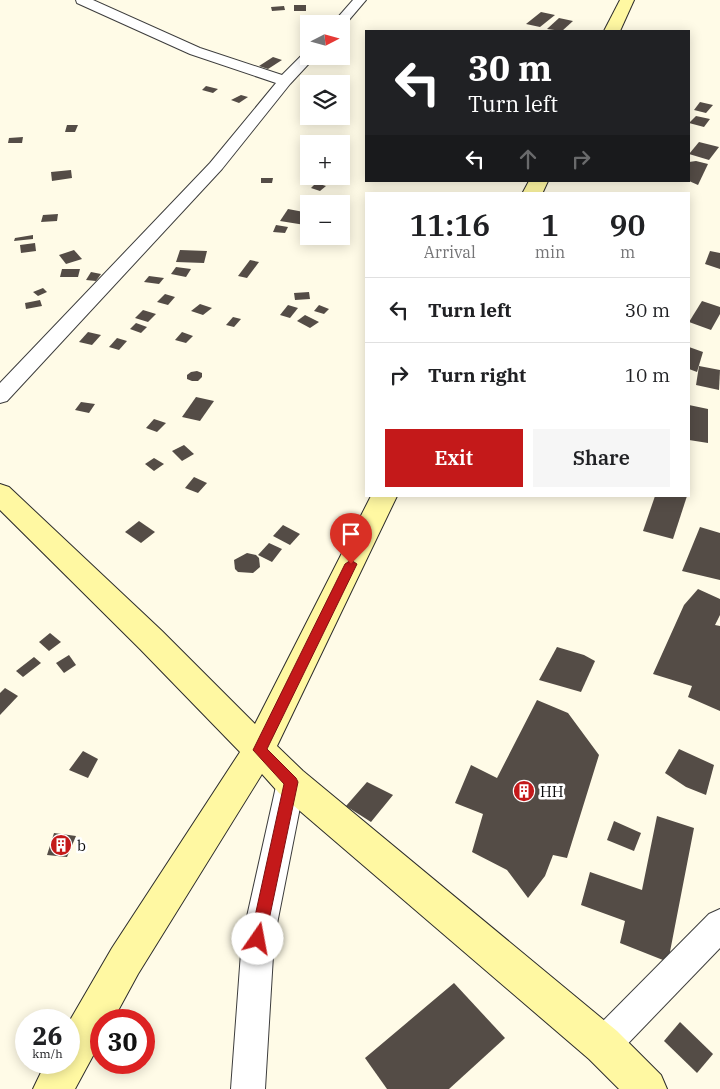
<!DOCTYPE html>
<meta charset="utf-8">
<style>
:root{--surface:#fff;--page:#f6f6f6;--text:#202124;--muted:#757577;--line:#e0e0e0;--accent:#c4191a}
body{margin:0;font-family:"IBM Plex Serif",serif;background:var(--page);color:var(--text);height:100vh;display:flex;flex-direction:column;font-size:19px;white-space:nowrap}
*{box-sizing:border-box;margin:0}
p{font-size:16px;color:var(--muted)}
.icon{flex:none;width:28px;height:28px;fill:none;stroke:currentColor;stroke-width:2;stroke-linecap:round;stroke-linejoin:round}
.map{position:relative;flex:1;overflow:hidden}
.details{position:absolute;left:365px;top:192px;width:325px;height:305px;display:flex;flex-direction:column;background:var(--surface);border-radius:0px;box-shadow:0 2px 12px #0003}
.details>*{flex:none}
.banner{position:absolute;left:365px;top:30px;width:325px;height:152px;border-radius:0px;box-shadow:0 2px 12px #0003;background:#202124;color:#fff;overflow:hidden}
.needle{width:32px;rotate:84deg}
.fabs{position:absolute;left:300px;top:15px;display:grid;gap:10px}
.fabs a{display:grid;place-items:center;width:50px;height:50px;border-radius:0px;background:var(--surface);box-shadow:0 2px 12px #0003;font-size:25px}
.speed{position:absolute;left:15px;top:1009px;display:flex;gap:10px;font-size:25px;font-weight:700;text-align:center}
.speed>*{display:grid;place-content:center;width:65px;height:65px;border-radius:50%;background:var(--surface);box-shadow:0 2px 12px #0003;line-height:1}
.speed small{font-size:12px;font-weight:400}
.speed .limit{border:8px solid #d22;background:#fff;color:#111}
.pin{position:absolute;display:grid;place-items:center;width:42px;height:42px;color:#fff;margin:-51px -21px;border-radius:50% 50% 50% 0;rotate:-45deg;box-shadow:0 0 5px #0007}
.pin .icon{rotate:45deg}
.me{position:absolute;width:55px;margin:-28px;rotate:12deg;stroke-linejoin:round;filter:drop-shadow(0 0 4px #0008)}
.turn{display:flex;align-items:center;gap:18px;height:105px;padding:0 20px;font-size:22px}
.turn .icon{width:65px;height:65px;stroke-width:2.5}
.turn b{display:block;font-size:35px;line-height:42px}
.lanes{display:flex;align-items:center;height:48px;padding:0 20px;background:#0003;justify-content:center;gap:25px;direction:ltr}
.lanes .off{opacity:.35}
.eta{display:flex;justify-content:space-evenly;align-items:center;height:85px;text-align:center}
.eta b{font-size:30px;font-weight:600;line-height:35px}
.primary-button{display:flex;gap:10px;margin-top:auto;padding:10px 20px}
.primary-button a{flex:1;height:58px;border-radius:0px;background:var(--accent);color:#fff;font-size:20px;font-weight:600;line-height:58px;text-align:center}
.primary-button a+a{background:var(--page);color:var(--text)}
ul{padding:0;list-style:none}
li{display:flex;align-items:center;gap:15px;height:65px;padding:0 20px;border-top:1px solid var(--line)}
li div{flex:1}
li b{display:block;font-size:19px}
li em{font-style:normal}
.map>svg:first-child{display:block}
</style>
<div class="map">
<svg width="720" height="1089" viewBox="0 0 720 1089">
<rect width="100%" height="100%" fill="#fffbe7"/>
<g fill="#544c46">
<rect x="294" y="5" width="12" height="6"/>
<polygon points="284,6 285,10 272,11 271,7"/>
<polygon points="541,12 555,15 540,27 526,24"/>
<polygon points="559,18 573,21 562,31 547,29"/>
<polygon points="273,57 282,60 268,69 259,66"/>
<polygon points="206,86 218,89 213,93 202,90"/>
<polygon points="241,95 248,97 239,103 231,100"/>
<polygon points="700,102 713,105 706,113 694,110"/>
<polygon points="696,116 710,119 704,127 689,123"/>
<polygon points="67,125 78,125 75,132 65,132"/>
<polygon points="23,137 22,143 8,143 9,138"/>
<polygon points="699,142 719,147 709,160 689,154"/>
<polygon points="696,161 708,164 698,185 689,181 689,162"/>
<polygon points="71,170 72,178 52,181 51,172"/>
<polygon points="261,178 273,178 272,183 261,183"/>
<polygon points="316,183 326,186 320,191 311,188"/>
<polygon points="288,209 309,213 309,220 305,225 280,221"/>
<polygon points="58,214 57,221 41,222 43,215"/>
<polygon points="276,225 288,227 285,233 273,232"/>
<polygon points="33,235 33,239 14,241 15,238"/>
<polygon points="35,243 36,251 21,253 20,245"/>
<polygon points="74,250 82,259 66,264 59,255"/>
<polygon points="180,250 207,251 204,263 176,262"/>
<polygon points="710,251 720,253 720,269 705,264"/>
<polygon points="250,260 259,262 247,278 238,276"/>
<polygon points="176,267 191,269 186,277 171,274"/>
<polygon points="62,269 80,269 78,277 60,277"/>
<polygon points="91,272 101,274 96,281 86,280"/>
<polygon points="149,276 164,278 159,284 144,282"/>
<polygon points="43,288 47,292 38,296 33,292"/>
<polygon points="309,292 310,299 295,300 294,293"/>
<polygon points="165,294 175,297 168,305 157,302"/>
<polygon points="40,300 42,306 26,309 25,303"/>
<polygon points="702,301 720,307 720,314 711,330 689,322"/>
<polygon points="200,304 212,308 203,315 191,311"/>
<polygon points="288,305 298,308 290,318 280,315"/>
<polygon points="319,305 329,309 324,314 314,311"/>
<polygon points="143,310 156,314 148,322 135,318"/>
<polygon points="305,315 319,322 310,328 297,321"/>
<polygon points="233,317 241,319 234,327 226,325"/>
<polygon points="136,323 147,327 141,333 130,329"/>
<polygon points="88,332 101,335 92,345 79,342"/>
<polygon points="182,332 193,336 186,343 175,340"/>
<polygon points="117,338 127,341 119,350 109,347"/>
<polygon points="689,347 703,352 697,372 689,369"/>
<polygon points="699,366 720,370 719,390 696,385"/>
<polygon points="197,371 202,373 202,377 198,381 192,381 187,379 187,375 191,372"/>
<polygon points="196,397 214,401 200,421 182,417"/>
<polygon points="81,402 95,404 89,413 75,410"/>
<polygon points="689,405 708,409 708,443 689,440"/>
<polygon points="154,419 166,423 157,432 146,428"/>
<polygon points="184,445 194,454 182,461 172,451"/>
<polygon points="154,458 164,464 154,471 145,464"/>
<polygon points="194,477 207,483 198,493 185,488"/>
<polygon points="655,496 687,496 673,539 643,531"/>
<polygon points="139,521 155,532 141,543 125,532"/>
<polygon points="283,525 300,534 290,545 273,536"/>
<polygon points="700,527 720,533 720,580 682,571"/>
<polygon points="269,543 282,549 272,562 258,555"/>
<polygon points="247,553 256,555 259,558 260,567 253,573 238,572 235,569 234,560"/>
<polygon points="698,589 720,599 720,615 715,625 720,626 720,711 688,697 692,686 653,674 684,605"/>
<polygon points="50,633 61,642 49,651 39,642"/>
<polygon points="557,647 584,655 595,661 581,692 539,680"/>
<polygon points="69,655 76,665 64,673 56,663"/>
<polygon points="34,657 41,663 23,677 16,671"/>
<polygon points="5,688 18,696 0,715 0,693"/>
<polygon points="537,700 568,713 599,755 567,858 553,855 545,876 528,898 507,870 472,852 483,814 455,803 471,765 497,778"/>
<polygon points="679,749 714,765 706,795 686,787 665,773"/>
<polygon points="83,751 98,759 88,778 69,770"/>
<polygon points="367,782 393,795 371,822 346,806"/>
<polygon points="657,816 694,828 668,962 620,943 625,921 581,905 590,872 642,890"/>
<polygon points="614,821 641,833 634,851 607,840"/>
<polygon points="54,833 76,836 67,857 47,855"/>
<polygon points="454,983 505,1038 449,1089 387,1089 365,1058"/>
<polygon points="680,1022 713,1054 697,1073 664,1041"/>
</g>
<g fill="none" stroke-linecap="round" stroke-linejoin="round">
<g stroke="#3d3d3d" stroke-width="2">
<g id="street">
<polygon points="76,0 93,0 200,48 282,75 304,53 309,52 309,56 316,56 290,84 222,169 7,401 0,403 0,383 210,163 276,83 190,54 77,3"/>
<polygon points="353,0 366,0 343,27 341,24 332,24"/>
<polygon points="291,769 301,773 305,782 274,939 265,1089 231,1089 242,939 277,782 281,773"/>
<polygon points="720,909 720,948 615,1057 603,1062 591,1057 586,1045 591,1033 709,914"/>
</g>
</g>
<g stroke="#2c2c2c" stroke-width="2">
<g id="secondary">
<polygon points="620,0 634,0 620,31 604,31"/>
<polygon points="529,181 548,181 542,194 522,194"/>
<polygon points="0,484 9,487 162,631 255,724 371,496 397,496 277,746 303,771 617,1031 661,1075 667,1089 619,1089 589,1059 279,793 262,774 138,974 113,1020 101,1020 101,1041 75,1089 33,1089 46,1062 69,1062 69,1022 112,948 240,752 140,649 0,510"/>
</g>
</g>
<use href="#street" fill="#fff" fill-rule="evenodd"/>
<use href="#secondary" fill="#fff8a2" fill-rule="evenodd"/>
</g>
<polygon fill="#c4191a" stroke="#7f1011" points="351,560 357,564 267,749 296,778 298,782 265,939 263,944 258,946 253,944 250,939 284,784 253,750 345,564"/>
<defs>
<g id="building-disc" transform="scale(1.125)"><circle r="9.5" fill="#c4191a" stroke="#fff"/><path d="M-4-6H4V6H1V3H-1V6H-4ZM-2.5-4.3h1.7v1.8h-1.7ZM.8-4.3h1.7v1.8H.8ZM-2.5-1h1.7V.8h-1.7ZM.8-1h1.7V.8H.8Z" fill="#fff"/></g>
</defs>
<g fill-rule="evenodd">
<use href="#building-disc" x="524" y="791"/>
<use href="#building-disc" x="61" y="845"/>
</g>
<g text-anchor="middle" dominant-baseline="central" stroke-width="5" stroke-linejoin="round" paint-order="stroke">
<g font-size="15" fill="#0a0a0a" stroke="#fff" text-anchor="start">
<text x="540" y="791">HH</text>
<text x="77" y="845">b</text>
</g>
</g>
</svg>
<div class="fabs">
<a><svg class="needle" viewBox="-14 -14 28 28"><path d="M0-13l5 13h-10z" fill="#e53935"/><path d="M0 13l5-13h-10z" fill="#757577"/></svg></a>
<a><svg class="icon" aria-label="layers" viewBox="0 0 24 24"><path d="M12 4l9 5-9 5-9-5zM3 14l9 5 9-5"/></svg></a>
<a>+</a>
<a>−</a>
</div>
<div class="speed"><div>26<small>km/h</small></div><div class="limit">30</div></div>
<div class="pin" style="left:351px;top:564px;background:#d93025"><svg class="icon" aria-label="arrive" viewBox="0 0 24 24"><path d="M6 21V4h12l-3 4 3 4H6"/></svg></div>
<svg class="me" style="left:258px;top:939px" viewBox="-20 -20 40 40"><circle r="19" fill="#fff"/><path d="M0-13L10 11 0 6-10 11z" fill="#c4191a"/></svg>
<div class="banner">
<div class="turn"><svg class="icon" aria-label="left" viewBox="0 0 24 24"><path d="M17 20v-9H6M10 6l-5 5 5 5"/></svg><div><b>30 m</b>Turn left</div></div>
<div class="lanes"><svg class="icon" aria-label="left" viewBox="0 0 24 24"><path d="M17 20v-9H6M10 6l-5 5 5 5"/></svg><svg class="icon off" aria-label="ahead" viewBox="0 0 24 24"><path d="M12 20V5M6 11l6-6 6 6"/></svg><svg class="icon off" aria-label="right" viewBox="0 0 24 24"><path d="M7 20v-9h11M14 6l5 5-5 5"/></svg></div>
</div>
<section class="details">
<div class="eta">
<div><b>11:16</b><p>Arrival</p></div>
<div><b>1</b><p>min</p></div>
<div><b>90</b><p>m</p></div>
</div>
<ul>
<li><svg class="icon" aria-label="left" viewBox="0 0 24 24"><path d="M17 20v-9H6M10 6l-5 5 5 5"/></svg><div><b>Turn left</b></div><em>30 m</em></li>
<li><svg class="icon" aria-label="right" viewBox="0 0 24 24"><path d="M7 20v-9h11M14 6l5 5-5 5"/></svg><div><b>Turn right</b></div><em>10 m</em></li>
</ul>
<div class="primary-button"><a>Exit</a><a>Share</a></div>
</section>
</div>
